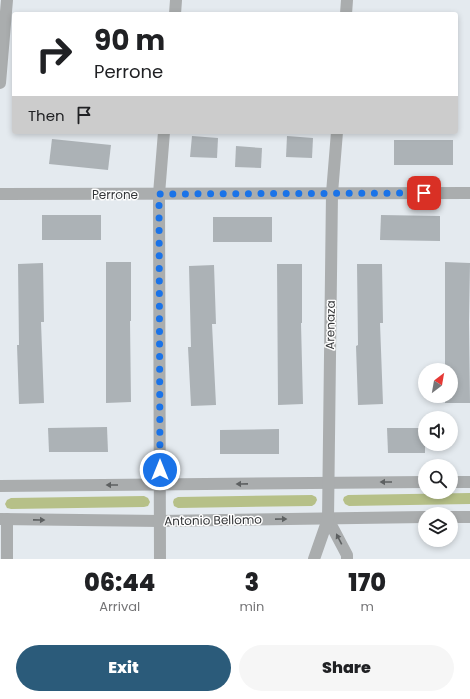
<!DOCTYPE html>
<style>
:root{--surface:#fff;--page:#f6f6f6;--text:#202124;--muted:#757577;--accent:#2b5b7a}
body{margin:0;font-family:Poppins,sans-serif;background:var(--page);color:var(--text);height:100vh;display:flex;flex-direction:column;font-size:15px;white-space:nowrap}
*{box-sizing:border-box;margin:0}
p{font-size:13px;color:var(--muted)}
.icon{flex:none;width:22px;height:22px;fill:none;stroke:currentColor;stroke-width:2;stroke-linecap:round;stroke-linejoin:round}
.map{position:relative;height:559px;overflow:hidden}
.details{display:flex;flex-direction:column;background:var(--surface);flex:1}
.details>*{flex:none}
.banner{position:absolute;left:12px;top:12px;width:446px;height:122px;border-radius:4px;box-shadow:0 2px 6px #0003;background:#fff;color:var(--text);overflow:hidden}
.needle{width:26px;rotate:31deg}
.tools{position:absolute;left:418px;top:363px;display:grid;gap:8px}
.tools a{display:grid;place-items:center;width:40px;height:40px;border-radius:50%;background:var(--surface);box-shadow:0 2px 6px #0003;font-size:20px}
.pin{position:absolute;display:grid;place-items:center;width:34px;height:34px;color:#fff;margin:-17px;border-radius:8px;box-shadow:0 2px 6px #0006}
.me{position:absolute;width:44px;margin:-22px;rotate:0deg;stroke-linejoin:round;filter:drop-shadow(0 0 3px #0008)}
.turn{display:flex;align-items:center;gap:14px;height:84px;padding:0 16px;font-size:18px}
.turn .icon{width:52px;height:52px;stroke-width:2.5}
.turn b{display:block;font-size:28px;line-height:34px}
.then{display:flex;align-items:center;height:38px;padding:0 16px;background:#0003;gap:8px;font-size:15px}
.eta{display:flex;justify-content:space-evenly;align-items:center;height:68px;text-align:center}
.eta b{font-size:24px;font-weight:800;line-height:28px}
.action{display:flex;gap:8px;margin-top:auto;padding:8px 16px}
.action a{flex:1;height:46px;border-radius:24px;background:var(--accent);color:#fff;font-size:16px;font-weight:800;line-height:46px;text-align:center}
.action a+a{background:var(--page);color:var(--text)}
.map>svg:first-child{display:block}
</style>
<div class="map">
<svg width="470" height="559" viewBox="0 0 470 559">
<rect width="100%" height="100%" fill="#e4eaef"/>
<g fill="#b6c088">
<polygon points="470,493 470,504 349,506 345,504 343,500 344,497 348,495"/>
<polygon points="312,495 316,497 317,500 315,504 312,506 178,508 174,506 173,502 174,499 178,497"/>
<polygon points="144,496 148,498 150,502 148,506 144,507 11,509 7,508 5,504 7,500 11,498"/>
</g>
<g fill="#acb2b6">
<polygon points="192,136 218,138 217,158 190,157"/>
<polygon points="287,136 313,138 312,158 286,157"/>
<polygon points="52,139 111,145 108,170 49,164"/>
<rect x="394" y="140" width="59" height="25"/>
<polygon points="236,146 262,148 261,168 235,167"/>
<rect x="42" y="215" width="59" height="25"/>
<polygon points="381,215 440,216 440,241 380,240"/>
<rect x="213" y="217" width="59" height="25"/>
<polygon points="106,262 131,262 131,321 130,321 131,402 106,403"/>
<polygon points="445,262 470,263 469,322 470,403 445,403 445,396 451,396 451,370 445,370"/>
<polygon points="43,263 44,322 41,322 44,403 19,404 17,345 19,345 18,264"/>
<polygon points="277,264 302,264 302,323 301,323 303,404 278,405"/>
<polygon points="357,264 382,264 383,323 380,323 383,404 358,405 356,346 358,345"/>
<polygon points="214,265 216,324 212,324 216,405 191,406 188,347 191,347 189,266"/>
<polygon points="107,427 108,452 49,452 48,428"/>
<polygon points="387,428 425,428 425,453 388,453"/>
<polygon points="279,429 279,454 220,454 220,430"/>
</g>
<g fill="none" stroke-linecap="round" stroke-linejoin="round">
<g stroke="#aaadae" stroke-width="12">
<polyline points="175,14 176,0"/>
<polyline points="346,14 347,0"/>
<polyline points="0,83 7,0"/>
<polyline points="0,194 470,193"/>
<polyline points="451,482 470,482"/>
<polyline points="0,486 425,482"/>
<polyline points="451,517 470,517"/>
<polyline points="0,519 160,521 425,517"/>
<polyline points="7,519 7,559"/>
<polyline points="328,519 347,555 347,559"/>
<polyline points="160,559 159,194 164,132"/>
<polyline points="314,559 328,519 332,193 337,132"/>
</g>
</g>
<defs><path id="oneway-solid" d="M-6-.8H1V-3.2L6.5 0L1 3.2V.8H-6Z"/></defs>
<g fill="#5d6061">
<use href="#oneway-solid" transform="translate(386 482) rotate(180)"/>
<use href="#oneway-solid" transform="translate(242 484) rotate(179)"/>
<use href="#oneway-solid" transform="translate(112 485) rotate(180)"/>
<use href="#oneway-solid" transform="translate(281 519) rotate(-1)"/>
<use href="#oneway-solid" transform="translate(39 520) rotate(1)"/>
<use href="#oneway-solid" transform="translate(339 539) rotate(-117)"/>
</g>
<g fill="none" stroke-linecap="round" stroke-linejoin="round">
<polyline stroke="#1a73e8" stroke-width="7" stroke-dasharray="0 12.6" points="160,470 159,194 424,193"/>
</g>
<g text-anchor="middle" dominant-baseline="central" stroke-width="3" stroke-linejoin="round" paint-order="stroke">
<g font-size="12" fill="#343638" stroke="#fff">
<text x="115" y="194">Perrone</text>
<text transform="translate(330 325) rotate(-89)">Arenaza</text>
<text transform="translate(213 520) rotate(-1)">Antonio Bellomo</text>
</g>
</g>
</svg>
<div class="tools">
<a><svg class="needle" viewBox="-14 -14 28 28"><path d="M0-13l5 13h-10z" fill="#e53935"/><path d="M0 13l5-13h-10z" fill="#757577"/></svg></a>
<a><svg class="icon" aria-label="sound" viewBox="0 0 24 24"><path d="M4 9h4l5-4v14l-5-4H4zM17 9q2 3 0 6"/></svg></a>
<a><svg class="icon" aria-label="search" viewBox="0 0 24 24"><circle cx="10" cy="10" r="6"/><path d="M15 15l6 6"/></svg></a>
<a><svg class="icon" aria-label="layers" viewBox="0 0 24 24"><path d="M12 4l9 5-9 5-9-5zM3 14l9 5 9-5"/></svg></a>
</div>
<div class="pin" style="left:424px;top:193px;background:#d93025"><svg class="icon" aria-label="arrive" viewBox="0 0 24 24"><path d="M6 21V4h12l-3 4 3 4H6"/></svg></div>
<svg class="me" style="left:160px;top:470px" viewBox="-20 -20 40 40"><circle r="17" fill="#1a73e8" stroke="#fff" stroke-width="3"/><path d="M0-11L8 9 0 5-8 9z" fill="#fff"/></svg>
<div class="banner">
<div class="turn"><svg class="icon" aria-label="right" viewBox="0 0 24 24"><path d="M7 20v-9h11M14 6l5 5-5 5"/></svg><div><b>90 m</b>Perrone</div></div>
<div class="then">Then<svg class="icon" aria-label="arrive" viewBox="0 0 24 24"><path d="M6 21V4h12l-3 4 3 4H6"/></svg></div>
</div>
</div>
<section class="details">
<div class="eta">
<div><b>06:44</b><p>Arrival</p></div>
<div><b>3</b><p>min</p></div>
<div><b>170</b><p>m</p></div>
</div>
<div class="action"><a>Exit</a><a>Share</a></div>
</section>
